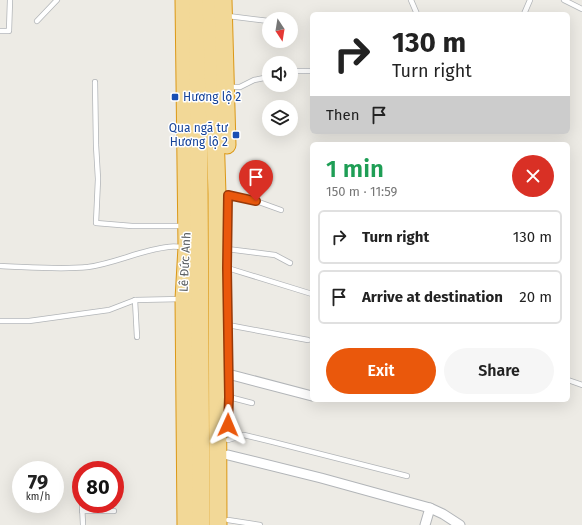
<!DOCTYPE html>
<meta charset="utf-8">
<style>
:root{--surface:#fff;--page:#f6f6f6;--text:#222;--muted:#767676;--line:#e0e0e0;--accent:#ea580c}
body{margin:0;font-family:"Fira Sans",sans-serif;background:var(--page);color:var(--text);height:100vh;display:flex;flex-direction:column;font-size:15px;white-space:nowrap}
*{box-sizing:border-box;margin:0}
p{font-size:13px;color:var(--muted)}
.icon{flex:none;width:22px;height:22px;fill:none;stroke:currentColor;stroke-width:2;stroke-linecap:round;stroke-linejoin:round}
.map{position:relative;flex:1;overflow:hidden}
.details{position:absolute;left:310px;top:142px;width:260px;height:260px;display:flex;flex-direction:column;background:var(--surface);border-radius:6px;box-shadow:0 4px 16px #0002}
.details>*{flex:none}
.guide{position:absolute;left:310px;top:12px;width:260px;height:122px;border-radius:6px;box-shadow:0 4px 16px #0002;background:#fff;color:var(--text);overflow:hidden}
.needle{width:26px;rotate:168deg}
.fabs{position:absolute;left:262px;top:12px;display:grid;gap:8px}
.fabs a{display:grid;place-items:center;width:36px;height:36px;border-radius:50%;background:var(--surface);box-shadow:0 4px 16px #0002;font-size:20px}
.speed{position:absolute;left:12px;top:461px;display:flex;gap:8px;font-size:20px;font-weight:700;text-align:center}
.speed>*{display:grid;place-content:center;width:52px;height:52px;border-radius:50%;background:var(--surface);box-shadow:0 4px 16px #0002;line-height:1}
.speed small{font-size:10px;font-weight:400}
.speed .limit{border:6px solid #d22;background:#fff;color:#111}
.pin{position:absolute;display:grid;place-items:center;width:34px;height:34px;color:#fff;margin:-41px -17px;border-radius:50% 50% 50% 0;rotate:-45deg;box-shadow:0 0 4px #0007}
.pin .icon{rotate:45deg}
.me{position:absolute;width:44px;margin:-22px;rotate:1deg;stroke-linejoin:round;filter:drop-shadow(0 0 3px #0008)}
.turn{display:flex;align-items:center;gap:14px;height:84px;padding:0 16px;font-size:18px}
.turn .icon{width:52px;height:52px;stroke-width:2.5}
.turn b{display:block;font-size:28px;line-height:34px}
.then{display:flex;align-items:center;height:38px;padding:0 16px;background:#0003;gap:8px;font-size:15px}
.round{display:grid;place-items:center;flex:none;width:42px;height:42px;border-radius:21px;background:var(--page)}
.headline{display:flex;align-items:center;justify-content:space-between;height:68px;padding:0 16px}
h1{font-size:24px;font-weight:600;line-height:30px;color:#1e9e55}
.action{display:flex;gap:8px;margin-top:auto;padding:8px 16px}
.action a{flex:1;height:46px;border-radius:24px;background:var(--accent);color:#fff;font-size:16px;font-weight:600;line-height:46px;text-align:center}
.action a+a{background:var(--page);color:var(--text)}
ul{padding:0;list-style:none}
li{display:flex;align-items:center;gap:12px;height:54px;margin:0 8px 6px;padding:0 8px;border:2px solid var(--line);border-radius:6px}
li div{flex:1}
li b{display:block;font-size:15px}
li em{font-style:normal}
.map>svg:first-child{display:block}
</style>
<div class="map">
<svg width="582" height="525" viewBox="0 0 582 525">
<rect width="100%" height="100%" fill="#edebe5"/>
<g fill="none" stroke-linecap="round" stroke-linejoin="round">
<g stroke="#b2b5b8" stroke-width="6">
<g id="lane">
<polyline points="411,0 417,14"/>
<polyline points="564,0 582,9"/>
<polyline points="524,14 530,0"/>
<polyline points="228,16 269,21"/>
<polyline points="37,21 57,0"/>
<polyline points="0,31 9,31 10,0"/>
<polyline points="291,71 312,71"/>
<polyline points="95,82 96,145 98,179 96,223 132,226 183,226"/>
<polyline points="230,87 240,87 254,80 269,77"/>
<polyline points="221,195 256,201 281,210"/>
<polyline points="221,247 227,249 275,255 290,263"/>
<path d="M0,266C29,267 60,270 88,267C116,263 141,250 168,247C173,246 179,247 184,247"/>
<polyline points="221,266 312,294"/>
<polyline points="135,300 137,337"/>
<polyline points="0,321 29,321 109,310 135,300 182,299"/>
<polyline points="221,322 228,325 308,340"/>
<polyline points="568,380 582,385"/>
<polyline points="229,397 252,403"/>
<polyline points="228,440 244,435 273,442 407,476"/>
<polyline points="80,474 81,486"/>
<polyline points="82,504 83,525"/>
<polyline points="82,511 114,511"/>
<polyline points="228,520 260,525"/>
</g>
</g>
<g stroke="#b2b5b8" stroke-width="11">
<g id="street">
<polyline points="228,374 312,396"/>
<polyline points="228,455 321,478 430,508 443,514 460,525"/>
<polyline points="425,525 430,508"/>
</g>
</g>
<g stroke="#db9817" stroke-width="19">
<g id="highway">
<polyline points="184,0 187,247 184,299 186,525"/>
<polyline points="198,0 201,525"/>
<polyline points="211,0 217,194 218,525"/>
<polyline points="223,0 227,145"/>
</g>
</g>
<use href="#lane" stroke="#fff" stroke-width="4.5"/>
<use href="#street" stroke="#fff" stroke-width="9"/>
<use href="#highway" stroke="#f2d897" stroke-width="17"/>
</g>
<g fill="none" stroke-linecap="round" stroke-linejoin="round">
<g stroke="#983908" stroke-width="10">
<polyline id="route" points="228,425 229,397 227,268 228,195 256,201"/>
</g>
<use href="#route" stroke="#ea580c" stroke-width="7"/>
</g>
<g fill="#1a4fb4" stroke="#fff" stroke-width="1.5">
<rect x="171" y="93" width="8" height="8" rx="2"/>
<rect x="232" y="131" width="8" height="8" rx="2"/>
</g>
<g text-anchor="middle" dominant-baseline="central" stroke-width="3" stroke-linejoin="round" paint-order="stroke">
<g font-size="12" fill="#164399" stroke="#fff" text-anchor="start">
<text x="183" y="97">Hương lộ 2</text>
<text x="228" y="128" text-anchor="end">Qua ngã tư<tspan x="228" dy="14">Hương lộ 2</tspan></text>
</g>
<g font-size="12" fill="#5c6063" stroke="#fff">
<text transform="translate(185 262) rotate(-87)">Lê Đức Anh</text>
</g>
</g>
</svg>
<div class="fabs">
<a><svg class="needle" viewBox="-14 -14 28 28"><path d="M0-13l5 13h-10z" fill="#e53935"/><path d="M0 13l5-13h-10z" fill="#767676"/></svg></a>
<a><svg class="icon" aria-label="sound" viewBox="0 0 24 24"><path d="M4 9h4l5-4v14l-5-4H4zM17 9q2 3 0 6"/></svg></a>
<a><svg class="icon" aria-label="layers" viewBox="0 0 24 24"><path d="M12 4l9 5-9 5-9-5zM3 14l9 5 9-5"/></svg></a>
</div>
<div class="speed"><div>79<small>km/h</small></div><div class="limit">80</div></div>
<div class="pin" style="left:256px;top:201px;background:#d93025"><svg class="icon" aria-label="arrive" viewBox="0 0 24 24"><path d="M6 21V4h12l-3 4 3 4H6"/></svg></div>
<svg class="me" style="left:228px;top:425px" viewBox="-20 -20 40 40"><path d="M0-17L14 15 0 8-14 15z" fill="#ea580c" stroke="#fff" stroke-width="4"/></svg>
<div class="guide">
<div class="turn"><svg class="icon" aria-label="right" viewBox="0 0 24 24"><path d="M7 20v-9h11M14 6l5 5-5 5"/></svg><div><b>130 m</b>Turn right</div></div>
<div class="then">Then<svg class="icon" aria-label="arrive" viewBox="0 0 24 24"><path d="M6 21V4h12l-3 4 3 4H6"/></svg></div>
</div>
<section class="details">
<div class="headline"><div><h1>1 min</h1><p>150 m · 11:59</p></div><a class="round" style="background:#d93025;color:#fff"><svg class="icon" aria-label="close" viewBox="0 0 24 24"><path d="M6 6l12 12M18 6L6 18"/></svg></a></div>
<ul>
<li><svg class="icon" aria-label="right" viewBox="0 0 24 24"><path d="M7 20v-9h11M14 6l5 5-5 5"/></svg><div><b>Turn right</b></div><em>130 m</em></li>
<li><svg class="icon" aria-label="arrive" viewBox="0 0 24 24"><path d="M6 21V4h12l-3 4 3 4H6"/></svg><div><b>Arrive at destination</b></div><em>20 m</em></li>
</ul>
<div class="action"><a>Exit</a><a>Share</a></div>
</section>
</div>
